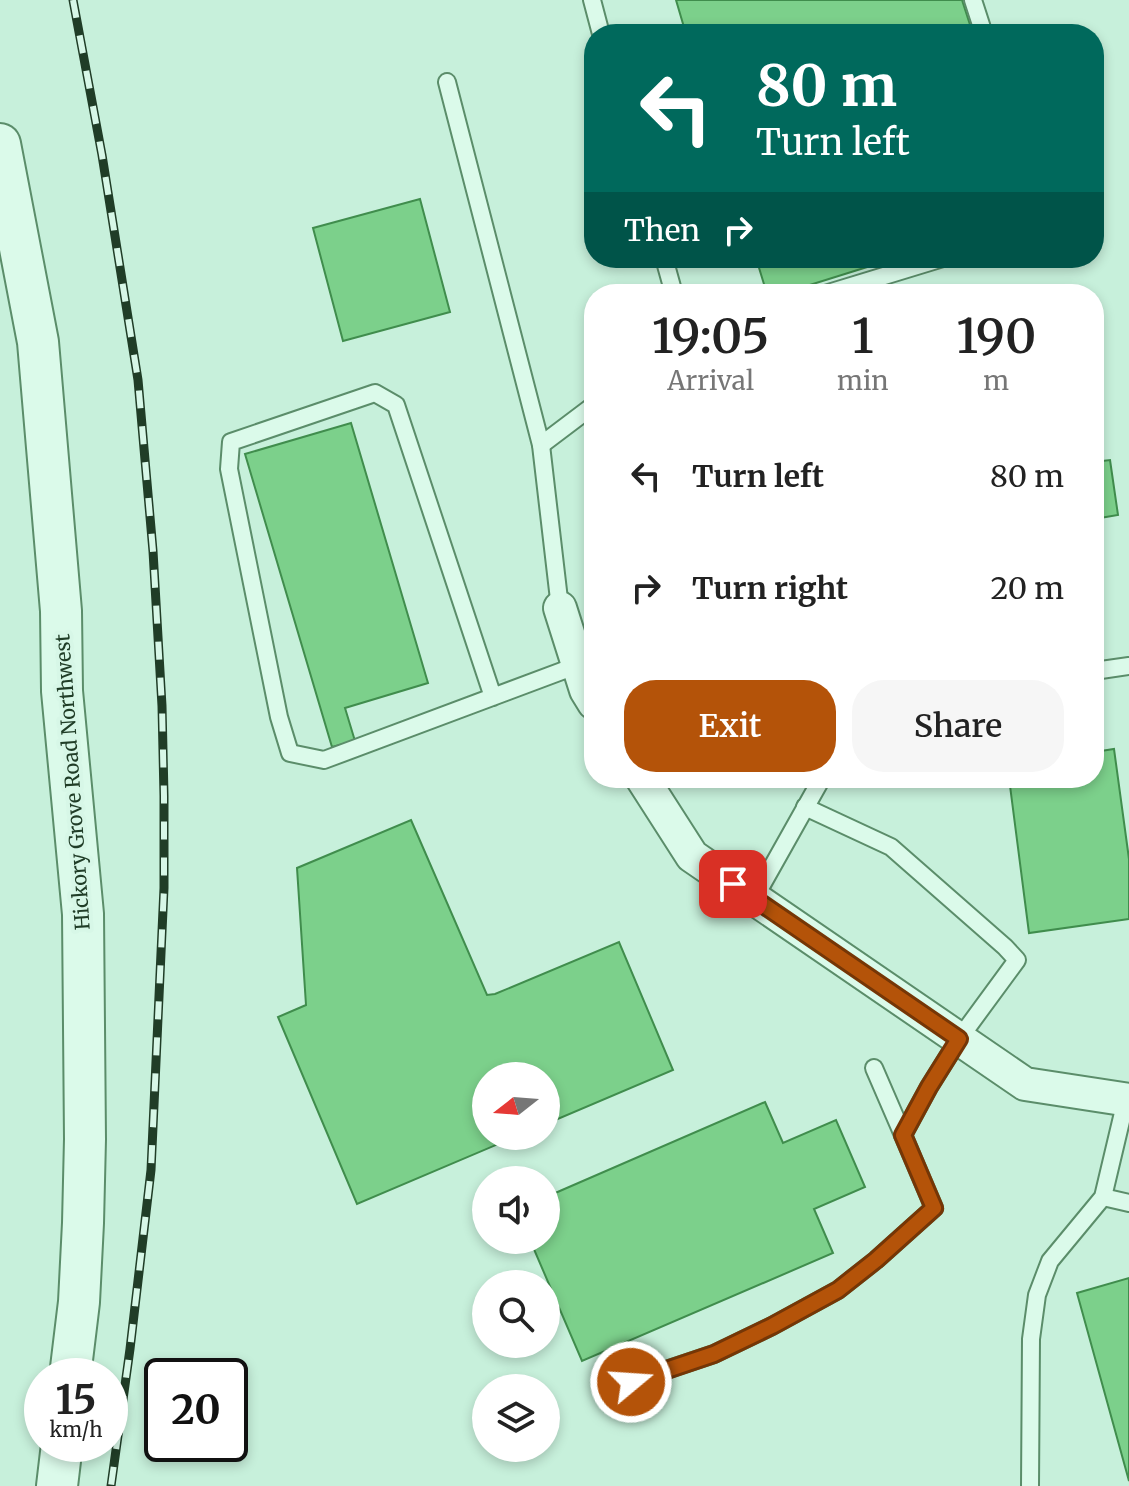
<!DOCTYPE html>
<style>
:root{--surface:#fff;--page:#f6f6f6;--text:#222;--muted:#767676;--accent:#b45309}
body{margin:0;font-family:Merriweather,serif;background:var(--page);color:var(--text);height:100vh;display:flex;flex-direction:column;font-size:30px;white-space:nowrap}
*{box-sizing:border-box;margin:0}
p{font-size:26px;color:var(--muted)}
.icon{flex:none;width:44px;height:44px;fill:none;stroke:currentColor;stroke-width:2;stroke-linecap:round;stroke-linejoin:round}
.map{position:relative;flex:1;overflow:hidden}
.details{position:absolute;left:584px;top:284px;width:520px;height:504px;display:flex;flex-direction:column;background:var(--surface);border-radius:32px;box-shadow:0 4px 12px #0003}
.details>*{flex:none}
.top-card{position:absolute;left:584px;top:24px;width:520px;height:244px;border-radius:32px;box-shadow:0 4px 12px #0003;background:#00695c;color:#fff;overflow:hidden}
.needle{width:52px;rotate:253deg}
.controls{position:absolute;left:472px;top:1062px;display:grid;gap:16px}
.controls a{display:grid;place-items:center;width:88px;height:88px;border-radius:50%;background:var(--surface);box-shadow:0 4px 12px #0003;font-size:40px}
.speed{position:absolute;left:24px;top:1358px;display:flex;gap:16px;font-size:40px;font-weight:700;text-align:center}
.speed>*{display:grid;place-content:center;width:104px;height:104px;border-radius:50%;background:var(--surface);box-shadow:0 4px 12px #0003;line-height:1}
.speed small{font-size:20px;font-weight:400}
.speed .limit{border:4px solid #111;border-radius:12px;background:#fff;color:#111}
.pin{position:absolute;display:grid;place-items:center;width:68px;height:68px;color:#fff;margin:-34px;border-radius:16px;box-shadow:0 4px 12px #0006}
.me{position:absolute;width:88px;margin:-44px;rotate:72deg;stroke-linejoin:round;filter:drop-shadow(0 0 6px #0008)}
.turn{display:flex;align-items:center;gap:28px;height:168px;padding:0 40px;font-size:36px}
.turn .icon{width:104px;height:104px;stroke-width:2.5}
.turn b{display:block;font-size:56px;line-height:68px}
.then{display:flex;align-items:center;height:76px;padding:0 40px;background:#0003;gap:16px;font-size:30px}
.eta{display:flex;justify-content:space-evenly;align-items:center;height:136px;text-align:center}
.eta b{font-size:48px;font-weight:600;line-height:56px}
.action{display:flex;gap:16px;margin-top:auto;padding:16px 40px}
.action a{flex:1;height:92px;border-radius:32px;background:var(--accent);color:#fff;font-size:32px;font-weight:600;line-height:92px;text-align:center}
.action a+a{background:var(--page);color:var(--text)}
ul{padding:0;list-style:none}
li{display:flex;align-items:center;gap:24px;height:112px;padding:0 40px}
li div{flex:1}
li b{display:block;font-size:30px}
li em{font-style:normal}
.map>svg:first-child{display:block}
</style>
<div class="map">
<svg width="1129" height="1486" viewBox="0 0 1129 1486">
<rect width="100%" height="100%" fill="#c7f0db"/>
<g fill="#7cd08b" stroke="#408d4d" stroke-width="2">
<polygon points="676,0 962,0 973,34 686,34"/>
<polygon points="420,199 450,312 343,341 313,228"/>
<polygon points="756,258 896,258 781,294 767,294"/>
<polygon points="351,423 428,683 345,708 355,741 332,747 245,454"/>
<polygon points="1110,460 1118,515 1094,519 1094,462"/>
<polygon points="1114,749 1129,859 1129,919 1029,933 1009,778 1094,778 1094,752"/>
<polygon points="411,820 487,995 495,994 619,942 673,1070 546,1124 546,1076 486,1076 486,1136 517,1136 357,1204 278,1017 306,1005 297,868"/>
<polygon points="765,1102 783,1143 836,1120 865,1187 814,1209 833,1253 582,1361 530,1240 546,1240 546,1197"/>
<polygon points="1129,1278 1129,1481 1077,1293"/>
</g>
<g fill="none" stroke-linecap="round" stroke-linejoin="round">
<g stroke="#5b8d6a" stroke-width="20">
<g id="service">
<polyline points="592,0 601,34"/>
<polyline points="973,0 984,34"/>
<polyline points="447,82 541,445 560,608"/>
<polyline points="664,258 674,294"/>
<polyline points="825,294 943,258"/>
<polyline points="541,445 594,405"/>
<polyline points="1094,671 1129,666"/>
<polyline points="493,697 396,405 375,393 231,442 229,469 279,717 290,753 324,760 578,665"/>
<polyline points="754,899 822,778"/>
<polyline points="874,1068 903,1135"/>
<polyline points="1103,1197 1129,1203"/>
<polyline points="603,1391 714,1354 772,1326 838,1290 876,1260 934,1208 903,1135 929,1087 959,1039 1017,960 1005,947 891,847 805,807"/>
<polyline points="1030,1486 1031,1339 1037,1295 1050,1261 1103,1197 1126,1100"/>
</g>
</g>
<g stroke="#5b8d6a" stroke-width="36">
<g id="minor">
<polyline points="560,608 586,690 594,703"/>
<polyline points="642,778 692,856 1025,1084 1129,1100"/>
</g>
</g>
<g stroke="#5b8d6a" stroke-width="44">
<g id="tertiary">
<polyline points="0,144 38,342 61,611 62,691 83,914 85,1139 83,1223 79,1302 70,1376"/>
<polyline points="57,1486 62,1444"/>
</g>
</g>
<use href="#service" stroke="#dbfaea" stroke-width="16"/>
<use href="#minor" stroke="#dbfaea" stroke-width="32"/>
<use href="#tertiary" stroke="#dbfaea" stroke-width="40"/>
<g stroke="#203d27" stroke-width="9">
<polyline id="rail" points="73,0 102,155 138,380 153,551 162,706 164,796 164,888 151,1170 130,1349 111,1486"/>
</g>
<use href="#rail" stroke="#d7f7e7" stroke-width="6" stroke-dasharray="18" stroke-linecap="butt"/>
</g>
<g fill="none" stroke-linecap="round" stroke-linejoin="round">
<g stroke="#753606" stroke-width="20">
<polyline id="route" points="631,1382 714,1354 772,1326 838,1290 876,1260 934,1208 903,1135 929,1087 959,1039 733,884"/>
</g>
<use href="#route" stroke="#b45309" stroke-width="14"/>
</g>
<g text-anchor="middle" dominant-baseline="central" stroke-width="8" stroke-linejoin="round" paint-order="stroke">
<g font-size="20" fill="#203d27" stroke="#d7f7e7">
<text transform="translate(72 782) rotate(-94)">Hickory Grove Road Northwest</text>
</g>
</g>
</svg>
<div class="controls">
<a><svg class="needle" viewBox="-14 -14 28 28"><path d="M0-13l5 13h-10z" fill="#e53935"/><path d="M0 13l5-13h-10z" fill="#767676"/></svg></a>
<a><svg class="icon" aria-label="sound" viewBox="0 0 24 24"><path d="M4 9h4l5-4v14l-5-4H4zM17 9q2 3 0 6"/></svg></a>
<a><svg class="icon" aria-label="search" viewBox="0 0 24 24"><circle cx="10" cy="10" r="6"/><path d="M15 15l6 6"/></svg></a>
<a><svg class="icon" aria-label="layers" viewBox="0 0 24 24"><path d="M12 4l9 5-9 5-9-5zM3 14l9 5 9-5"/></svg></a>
</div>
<div class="speed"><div>15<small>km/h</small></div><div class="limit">20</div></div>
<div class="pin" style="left:733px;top:884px;background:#d93025"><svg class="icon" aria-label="arrive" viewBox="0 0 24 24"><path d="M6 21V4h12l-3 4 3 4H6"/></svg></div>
<svg class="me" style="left:631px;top:1382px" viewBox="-20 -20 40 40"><circle r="17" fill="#b45309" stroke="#fff" stroke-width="3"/><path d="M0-11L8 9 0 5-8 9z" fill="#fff"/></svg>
<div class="top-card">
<div class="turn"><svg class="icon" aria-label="left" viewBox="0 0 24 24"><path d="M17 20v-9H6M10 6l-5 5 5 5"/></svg><div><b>80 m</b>Turn left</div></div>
<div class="then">Then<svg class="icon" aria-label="right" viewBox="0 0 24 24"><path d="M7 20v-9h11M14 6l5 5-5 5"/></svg></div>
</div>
<section class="details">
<div class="eta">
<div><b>19:05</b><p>Arrival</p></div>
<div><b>1</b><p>min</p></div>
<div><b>190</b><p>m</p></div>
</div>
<ul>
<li><svg class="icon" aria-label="left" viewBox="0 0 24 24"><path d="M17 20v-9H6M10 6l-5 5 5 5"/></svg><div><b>Turn left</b></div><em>80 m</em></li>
<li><svg class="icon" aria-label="right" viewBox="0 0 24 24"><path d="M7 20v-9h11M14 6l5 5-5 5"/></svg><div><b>Turn right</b></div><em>20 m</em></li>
</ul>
<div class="action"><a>Exit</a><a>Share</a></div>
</section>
</div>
